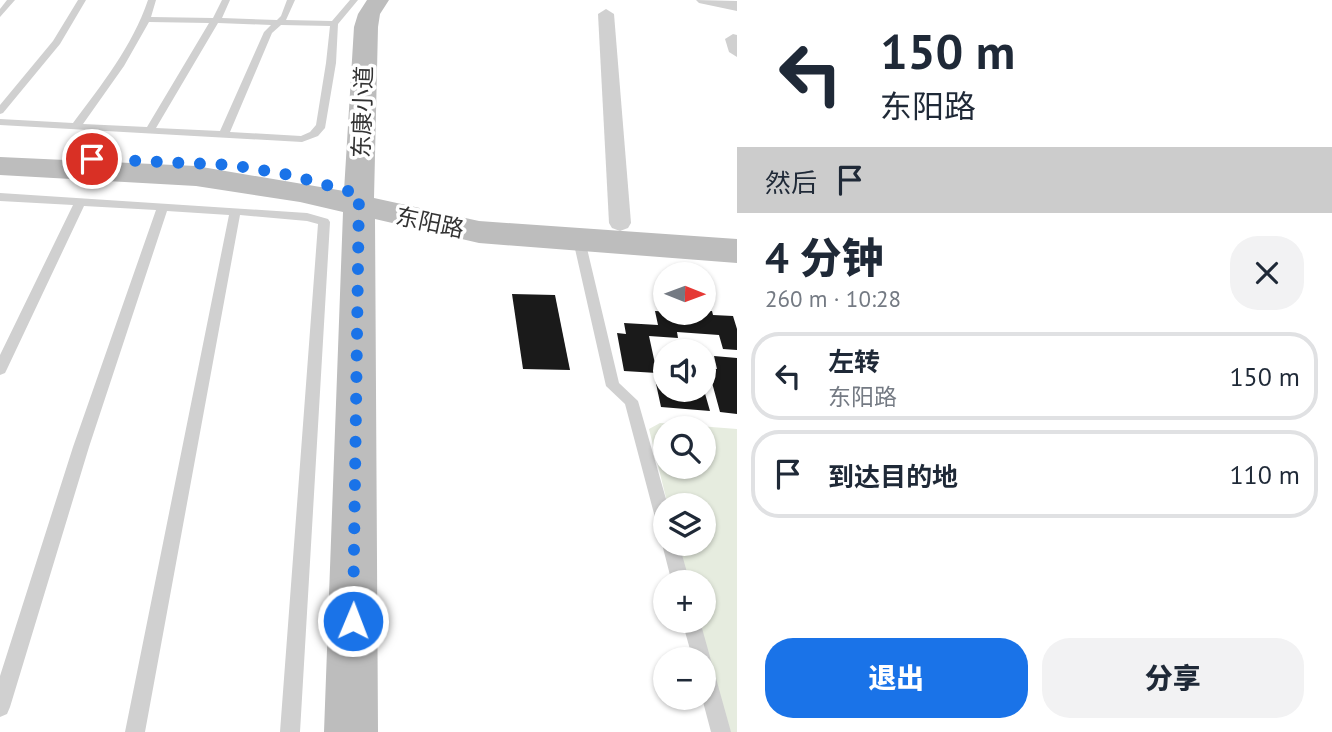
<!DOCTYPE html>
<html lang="zh">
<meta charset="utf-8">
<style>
:root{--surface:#fff;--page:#f2f2f3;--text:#1f2937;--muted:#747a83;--line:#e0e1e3;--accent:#1a73e8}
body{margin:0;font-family:"PT Sans","Noto Sans SC",sans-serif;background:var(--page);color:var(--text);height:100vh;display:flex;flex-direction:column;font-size:26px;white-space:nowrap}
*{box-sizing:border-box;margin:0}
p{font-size:23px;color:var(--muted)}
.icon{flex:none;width:38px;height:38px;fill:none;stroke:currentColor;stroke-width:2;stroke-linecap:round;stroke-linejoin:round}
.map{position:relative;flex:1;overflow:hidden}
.details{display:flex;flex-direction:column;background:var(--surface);width:595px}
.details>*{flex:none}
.hud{background:#fff;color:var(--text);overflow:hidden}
.needle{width:46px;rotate:91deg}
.tools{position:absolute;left:653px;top:262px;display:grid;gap:14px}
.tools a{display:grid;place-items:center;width:63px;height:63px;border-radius:50%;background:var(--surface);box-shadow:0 2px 5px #0004;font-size:35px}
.pin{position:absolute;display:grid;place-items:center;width:60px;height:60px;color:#fff;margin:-30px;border:4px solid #fff;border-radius:50%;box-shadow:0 2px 7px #0007}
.me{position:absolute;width:77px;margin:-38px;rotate:1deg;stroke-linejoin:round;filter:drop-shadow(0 0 5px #0008)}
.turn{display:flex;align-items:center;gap:24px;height:147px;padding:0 28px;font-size:32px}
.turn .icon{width:91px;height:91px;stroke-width:2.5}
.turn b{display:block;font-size:49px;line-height:60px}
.then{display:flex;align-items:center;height:66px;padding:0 28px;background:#0003;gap:14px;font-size:26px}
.round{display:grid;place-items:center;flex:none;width:74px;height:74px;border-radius:28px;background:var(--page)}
.headline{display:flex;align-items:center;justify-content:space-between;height:119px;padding:0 28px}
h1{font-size:42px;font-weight:800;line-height:52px}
.cta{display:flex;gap:14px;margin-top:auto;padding:14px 28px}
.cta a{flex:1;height:80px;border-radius:28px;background:var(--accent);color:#fff;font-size:28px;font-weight:800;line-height:80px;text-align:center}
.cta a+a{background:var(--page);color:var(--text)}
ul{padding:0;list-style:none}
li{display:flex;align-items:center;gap:21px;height:88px;margin:0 14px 10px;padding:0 14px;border:4px solid var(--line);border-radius:28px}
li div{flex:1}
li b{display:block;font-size:26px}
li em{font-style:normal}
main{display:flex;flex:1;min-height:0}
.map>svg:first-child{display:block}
</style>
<main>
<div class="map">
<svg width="737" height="732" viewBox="0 0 737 732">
<rect width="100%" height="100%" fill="#fff"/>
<path fill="#e6ecdf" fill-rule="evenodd" d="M660,423L737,429V732H726L698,621H704V583H688L678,544H704V506H668L649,429ZM665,429H704V467H665Z"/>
<g fill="#1a1a1a">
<polygon points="512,294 555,295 570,370 523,369"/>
<polygon points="655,311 704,313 704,311 712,311 713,315 733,316 737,329 737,350 723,349 719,335 677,332 678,338 649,336 657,373 624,371 617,333 626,334 624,323 658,325"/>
<polygon points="714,356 737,358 737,414 720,412 708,368 717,369"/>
<polygon points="655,379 665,380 665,390 704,390 710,411 661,407"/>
</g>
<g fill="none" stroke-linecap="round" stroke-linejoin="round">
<g fill="#d0d0d0" fill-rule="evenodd">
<polygon points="7,0 15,0 0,17 0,9"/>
<polygon points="78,0 86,0 60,44 3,113 0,114 0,105 53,41"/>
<path d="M148,0H156L151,17L213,18L222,0H230L222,18L277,20L281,16L287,0H295L286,20L332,21L350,0H358L338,24L336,63L325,128L318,136L302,142L0,125V119L73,123C102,84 132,47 148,0ZM149,22L209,23L147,127L83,124L124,66ZM218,23L271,25L264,32L220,131L156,128ZM281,25L330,26L326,63L316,125L310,132L301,136L230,132L272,33Z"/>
<polygon points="0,193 307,213 328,219 330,222 300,732 280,732 318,224 307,221 240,215 145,732 125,732 229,215 167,211 89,447 10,707 7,714 0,717 0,676 73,447 156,210 84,206 7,369 5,373 0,375 0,355 73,205 0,201"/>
<polygon points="579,236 585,240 619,383 638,401 668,506 665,506 665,533 659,531 657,525 625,404 606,386 573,240"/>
<polygon points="665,538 665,544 679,544 690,583 672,583 662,544"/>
<polygon points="682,621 700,621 731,732 711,732 702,698 704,660 693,660"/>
</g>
<g fill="#d0d0d0" fill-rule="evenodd">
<polygon points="696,0 737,1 737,11 699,3"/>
<polygon points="606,9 614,14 631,223 628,228 620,231 612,228 609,223 598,14"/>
<polygon points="733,34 737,35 737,57 729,52 725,39"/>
</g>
<polygon fill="#bdbdbd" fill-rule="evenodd" points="367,0 389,0 380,14 378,27 374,198 479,221 737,239 737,263 479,243 375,219 378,732 324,732 343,212 300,202 196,186 0,175 0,157 196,166 344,191 354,27 358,14"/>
</g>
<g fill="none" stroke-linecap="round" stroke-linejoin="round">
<polyline stroke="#1a73e8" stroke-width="12" stroke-dasharray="0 21.6" points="92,159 232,165 290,175 359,194 353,621"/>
</g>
<g text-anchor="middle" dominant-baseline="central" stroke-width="7" stroke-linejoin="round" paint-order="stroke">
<g font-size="23" fill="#333" stroke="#fff">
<text transform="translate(362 112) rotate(-88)">东康小道</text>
<text transform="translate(430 222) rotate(12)">东阳路</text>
</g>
</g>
</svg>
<div class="tools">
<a><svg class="needle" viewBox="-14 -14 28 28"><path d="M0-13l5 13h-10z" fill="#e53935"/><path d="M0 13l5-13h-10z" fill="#747a83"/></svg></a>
<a><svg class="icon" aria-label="sound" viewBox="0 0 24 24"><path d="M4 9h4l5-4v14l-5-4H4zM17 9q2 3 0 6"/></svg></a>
<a><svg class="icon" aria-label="search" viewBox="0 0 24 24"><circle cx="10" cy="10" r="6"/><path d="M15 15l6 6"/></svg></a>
<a><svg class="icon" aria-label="layers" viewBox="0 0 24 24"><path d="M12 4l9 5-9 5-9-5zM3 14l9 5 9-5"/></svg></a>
<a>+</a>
<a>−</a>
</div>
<div class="pin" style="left:92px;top:159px;background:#d93025"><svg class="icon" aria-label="arrive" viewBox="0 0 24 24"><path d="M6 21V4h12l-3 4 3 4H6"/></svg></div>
<svg class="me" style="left:353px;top:621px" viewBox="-20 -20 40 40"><circle r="17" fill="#1a73e8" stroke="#fff" stroke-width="3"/><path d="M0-11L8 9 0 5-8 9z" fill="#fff"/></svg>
</div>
<section class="details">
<div class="hud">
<div class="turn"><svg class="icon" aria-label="left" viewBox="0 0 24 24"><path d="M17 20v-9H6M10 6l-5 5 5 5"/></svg><div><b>150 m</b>东阳路</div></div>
<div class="then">然后<svg class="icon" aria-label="arrive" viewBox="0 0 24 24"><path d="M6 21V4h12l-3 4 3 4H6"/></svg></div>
</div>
<div class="headline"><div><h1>4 分钟</h1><p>260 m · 10:28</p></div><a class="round"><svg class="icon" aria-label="close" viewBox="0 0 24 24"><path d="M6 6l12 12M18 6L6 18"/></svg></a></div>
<ul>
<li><svg class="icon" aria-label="left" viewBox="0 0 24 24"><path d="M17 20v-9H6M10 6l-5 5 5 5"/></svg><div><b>左转</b><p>东阳路</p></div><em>150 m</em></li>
<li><svg class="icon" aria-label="arrive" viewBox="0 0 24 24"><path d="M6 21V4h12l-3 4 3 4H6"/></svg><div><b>到达目的地</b></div><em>110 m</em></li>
</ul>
<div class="cta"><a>退出</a><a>分享</a></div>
</section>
</main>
